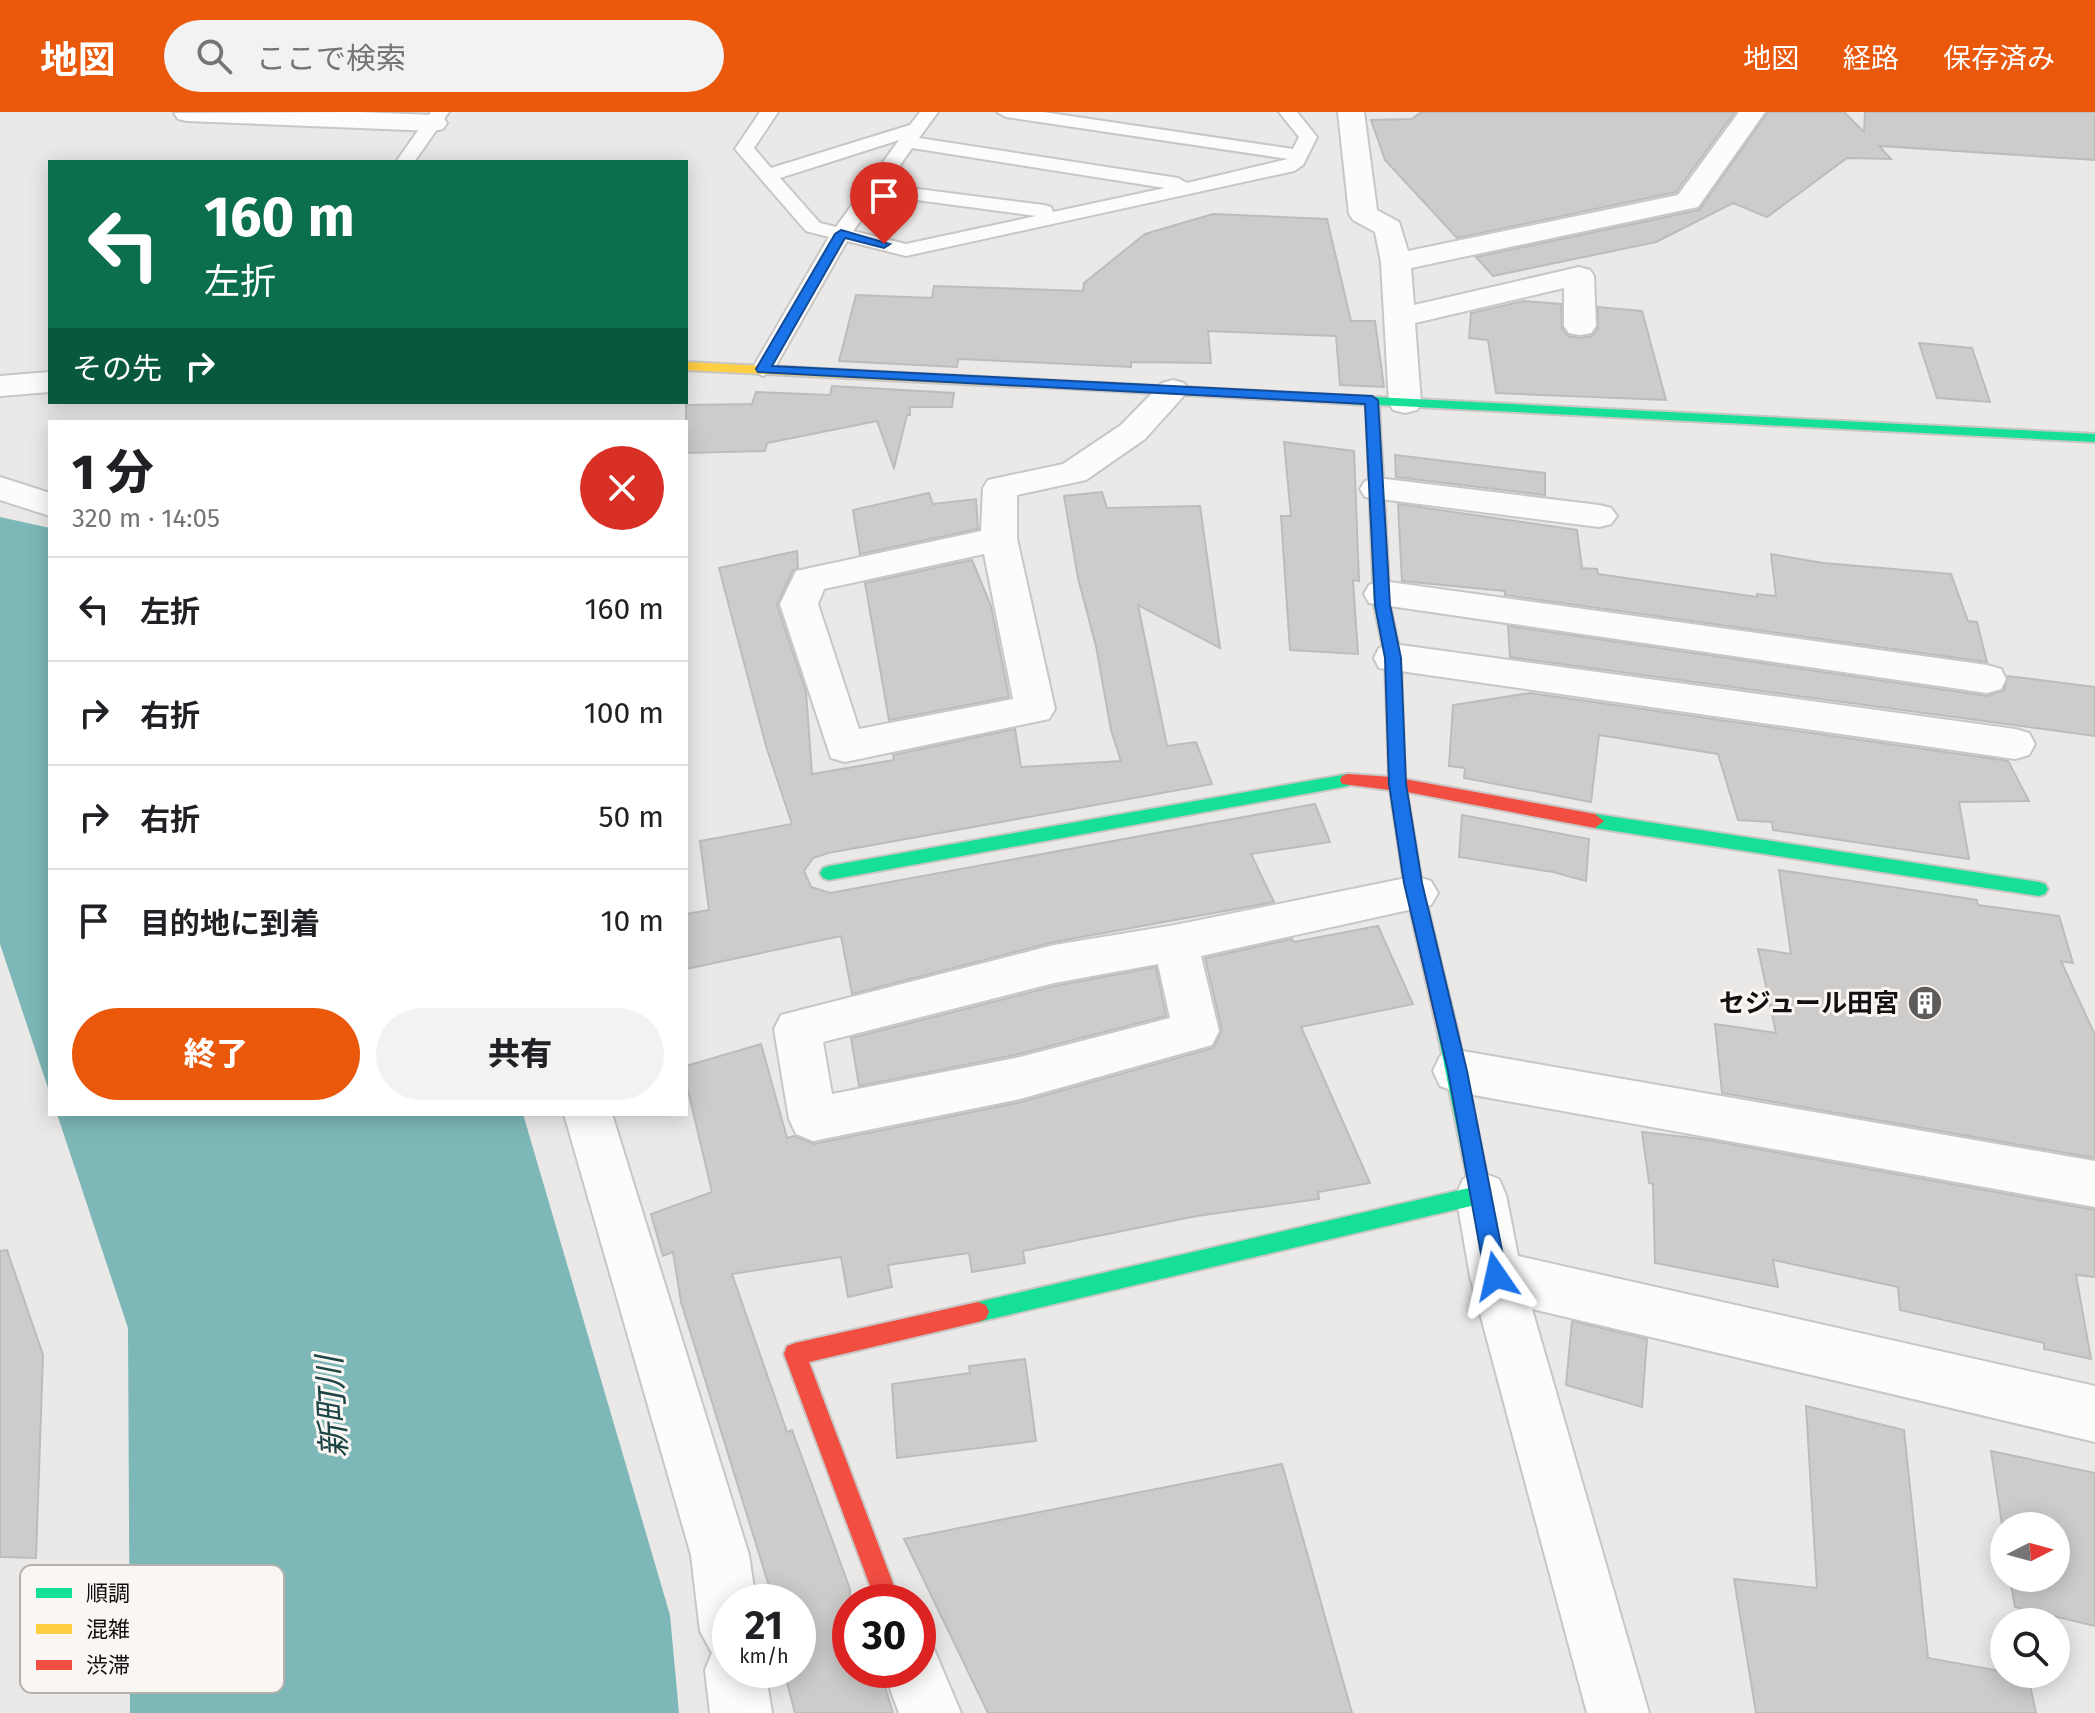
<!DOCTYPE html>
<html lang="ja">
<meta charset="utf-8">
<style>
:root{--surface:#fff;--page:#f2f2f2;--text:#202124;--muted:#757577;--line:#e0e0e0;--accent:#ea580c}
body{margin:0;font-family:"Fira Sans","Noto Sans JP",sans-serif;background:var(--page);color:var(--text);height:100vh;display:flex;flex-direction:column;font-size:30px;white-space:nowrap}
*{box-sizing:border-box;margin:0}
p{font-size:26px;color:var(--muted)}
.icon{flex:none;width:44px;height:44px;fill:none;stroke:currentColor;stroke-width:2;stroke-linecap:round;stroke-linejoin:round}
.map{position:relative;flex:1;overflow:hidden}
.drawer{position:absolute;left:48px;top:308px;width:640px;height:696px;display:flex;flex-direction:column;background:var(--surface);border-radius:0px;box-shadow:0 4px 20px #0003}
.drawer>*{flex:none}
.guide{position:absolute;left:48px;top:48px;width:640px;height:244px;border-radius:0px;box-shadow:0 4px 20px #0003;background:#0b6e4f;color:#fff;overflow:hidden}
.needle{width:52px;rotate:84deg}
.buttons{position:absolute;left:1990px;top:1400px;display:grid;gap:16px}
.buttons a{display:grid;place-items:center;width:80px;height:80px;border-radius:50%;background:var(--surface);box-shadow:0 4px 20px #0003;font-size:40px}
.speed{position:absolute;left:712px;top:1472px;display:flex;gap:16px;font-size:40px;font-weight:700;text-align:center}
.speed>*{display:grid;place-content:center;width:104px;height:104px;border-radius:50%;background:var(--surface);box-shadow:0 4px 20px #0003;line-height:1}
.speed small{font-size:20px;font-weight:400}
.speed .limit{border:12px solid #d22;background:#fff;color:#111}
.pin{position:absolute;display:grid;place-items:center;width:68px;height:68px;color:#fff;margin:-82px -34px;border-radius:50% 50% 50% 0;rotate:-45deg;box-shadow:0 0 8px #0007}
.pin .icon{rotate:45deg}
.me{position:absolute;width:88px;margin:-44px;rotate:349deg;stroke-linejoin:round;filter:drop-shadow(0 0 6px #0008)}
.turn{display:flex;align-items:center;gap:28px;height:168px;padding:0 24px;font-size:36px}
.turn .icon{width:104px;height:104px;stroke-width:2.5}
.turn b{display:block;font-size:56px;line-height:68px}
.then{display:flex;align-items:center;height:76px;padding:0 24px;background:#0003;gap:16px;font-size:30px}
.round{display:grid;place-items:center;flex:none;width:84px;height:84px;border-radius:42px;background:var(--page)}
.headline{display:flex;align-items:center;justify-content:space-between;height:136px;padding:0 24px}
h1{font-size:48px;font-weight:800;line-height:60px}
.cta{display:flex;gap:16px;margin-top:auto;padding:16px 24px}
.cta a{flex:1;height:92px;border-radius:48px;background:var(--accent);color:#fff;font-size:32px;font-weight:800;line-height:92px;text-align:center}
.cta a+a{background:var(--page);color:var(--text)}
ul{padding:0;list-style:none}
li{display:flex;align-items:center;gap:24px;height:104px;padding:0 24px;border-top:2px solid var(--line)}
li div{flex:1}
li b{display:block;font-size:30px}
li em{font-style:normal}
header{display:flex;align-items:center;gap:48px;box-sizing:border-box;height:112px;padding:0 40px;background:var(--accent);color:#fff}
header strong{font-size:38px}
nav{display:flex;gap:44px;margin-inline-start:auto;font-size:28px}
.search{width:560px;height:72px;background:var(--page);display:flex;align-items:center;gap:20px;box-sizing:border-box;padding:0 28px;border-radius:44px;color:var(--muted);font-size:30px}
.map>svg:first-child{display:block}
</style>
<header>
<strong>地図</strong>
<div class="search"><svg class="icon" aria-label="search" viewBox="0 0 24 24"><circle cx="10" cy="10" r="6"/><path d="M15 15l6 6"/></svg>ここで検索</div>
<nav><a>地図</a><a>経路</a><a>保存済み</a></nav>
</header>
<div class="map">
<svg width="2095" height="1601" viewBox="0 0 2095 1601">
<rect width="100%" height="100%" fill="#ebe9e7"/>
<g fill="#7db7b8">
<polygon points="0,405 50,416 50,982 0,832"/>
<polygon points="57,1002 523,1002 670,1503 679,1601 130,1601 128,1216"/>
</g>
<g fill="#cecccb" stroke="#bdbcba" stroke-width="2">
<polygon points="1421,0 1735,0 1676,80 1457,126 1385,48 1371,8 1412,7"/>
<polygon points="1768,0 1844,0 1864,20 1865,0 2095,0 2095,48 1879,34 1891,47 1847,46 1767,105 1733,91 1656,130 1493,164 1476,145 1699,98"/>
<polygon points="1213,102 1327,107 1351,209 1375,209 1384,275 1340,273 1336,224 1208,219 1211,251 1131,250 1131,255 961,247 958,248 957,255 839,249 856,183 932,186 934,174 1083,179 1084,171 1145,122"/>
<polygon points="1524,189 1561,192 1562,216 1568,224 1579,226 1592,224 1598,216 1598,195 1642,199 1666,288 1496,281 1488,228 1469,226 1471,201"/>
<polygon points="1919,231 1972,236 1990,290 1937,286"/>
<polygon points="832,274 954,281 952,295 910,295 910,303 907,303 894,356 877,309 767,331 765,339 686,341 686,293 752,292 756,280 830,283"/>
<polygon points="1284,330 1354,339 1359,469 1353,468 1358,542 1290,538 1281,404 1291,404"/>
<polygon points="1395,343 1545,361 1545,383 1396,365"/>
<polygon points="1102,380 1107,396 1200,394 1220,536 1138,493 1167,634 1196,630 1212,672 828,741 813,746 804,759 811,775 830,781 1315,692 1330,730 1251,742 1274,790 1054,830 852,882 841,824 686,857 686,802 709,798 700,729 792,712 766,634 719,456 797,439 798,456 793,458 777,493 806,580 812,662 894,648 893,643 1015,617 1021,655 1121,649 1111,618 1096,534 1078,466 1064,384"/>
<polygon points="929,381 933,392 976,387 978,417 860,442 853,398"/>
<polygon points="1398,392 1577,418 1582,456 1597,457 1598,462 1757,485 1757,482 1776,484 1771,442 1823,451 1951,462 1968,509 1977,510 1987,550 1505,483 1505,479 1402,469"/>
<polygon points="972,448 991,494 1009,585 889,608 865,471"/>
<polygon points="1508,514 1987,584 2004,578 2008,564 2095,575 2095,624 1510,545"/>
<polygon points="1530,581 2008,649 2029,689 1959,690 1969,747 1773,718 1772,710 1738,708 1718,642 1599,623 1591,690 1464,666 1465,656 1449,654 1453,593"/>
<polygon points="1462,703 1589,727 1586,769 1553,760 1459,745"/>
<polygon points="1779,758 1977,788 1978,793 2059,804 2073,851 2061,849 2095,923 2095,1046 1722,981 1715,912 1776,921 1758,837 1791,842"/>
<polygon points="1378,814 1413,892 1301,915 1370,1071 1318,1080 1319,1087 1197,1104 1023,1139 1025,1151 972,1160 969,1141 888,1153 892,1175 848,1185 841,1145 732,1162 787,1320 792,1318 850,1477 850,1558 880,1558 893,1601 795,1601 785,1563 798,1558 798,1490 774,1490 681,1190 673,1140 663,1144 651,1102 712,1080 686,970 686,954 761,932 787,1026 794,1024 814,1032 1021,990 1213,936 1222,918 1205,846 1292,827 1294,830"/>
<polygon points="1156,855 1166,904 1019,942 859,974 851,926 1055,874"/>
<polygon points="1642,1020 1702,1027 2095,1098 2095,1165 2076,1163 2091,1247 2044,1237 2044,1231 1900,1198 1898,1175 1773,1148 1778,1175 1655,1151 1653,1072 1649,1071"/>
<polygon points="7,1138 43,1243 36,1446 0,1445 0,1139"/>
<polygon points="1572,1209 1647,1227 1642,1295 1566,1273"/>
<polygon points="1025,1247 1036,1329 897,1346 892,1272 970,1261 969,1254"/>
<polygon points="1806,1294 1904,1318 1928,1546 2028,1564 2036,1601 1756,1601 1734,1467 1817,1476"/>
<polygon points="1991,1339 2095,1361 2095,1514 2015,1495 2010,1466 2056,1466 2056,1414 2004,1414 2004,1426"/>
<polygon points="1282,1352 1352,1601 988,1601 904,1427"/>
</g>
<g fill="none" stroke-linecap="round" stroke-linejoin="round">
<g stroke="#c8c7c6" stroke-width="4">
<g id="lane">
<polygon points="431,0 449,0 414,50 396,50"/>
<path d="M760,0H778L754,36L771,56L910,13L920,0H938L919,26L1178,66L1187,71L1288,47L1006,5L997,0H1043L1293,37L1299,25L1279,0H1297L1317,25L1303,53L1294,59L906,144L847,129L774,257L763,264L752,257L829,125L806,119L735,37ZM899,28L836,115L820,111L780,66ZM912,36L1165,76L1053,100L1051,95L1044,93L886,73ZM879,83L1036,104L906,132L853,119Z"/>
</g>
</g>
<g stroke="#c8c7c6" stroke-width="4">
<g id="street">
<polygon points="359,0 434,3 443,5 447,11 443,17 434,19 187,9 178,7 174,1"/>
<polygon points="1338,0 1364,0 1377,98 1399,110 1408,139 1678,83 1739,0 1765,0 1698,95 1411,156 1414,193 1579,155 1590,158 1594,164 1596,214 1591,221 1580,223 1569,221 1564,214 1564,176 1415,211 1421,291 1417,298 1405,301 1393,298 1389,291 1381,150 1375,120 1353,108 1349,102"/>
<polygon points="50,260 50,280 0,284 0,264"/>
<path d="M1173,268L1184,271L1189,278L1145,327L1086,368L1017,383V427L1055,597L1049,607L845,650L831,646L780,492L796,459L981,419L983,376L988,368L1063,352L1121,313L1162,271ZM984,442L1013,587L859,617L818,492L824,477Z"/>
<polygon points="0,365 50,381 50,404 0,388"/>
<polygon points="1377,366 1599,393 1611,396 1617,404 1611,412 1599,415 1365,385 1360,377 1365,369"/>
<polygon points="1382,469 1987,553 2001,557 2006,567 2001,577 1987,581 1369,491 1364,482 1369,473"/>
<polygon points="1393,532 2015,617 2029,621 2035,632 2029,643 2015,647 1379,556 1374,546 1379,536"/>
<path d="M1416,764L1431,769L1438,781L1431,793L1201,844L1219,919L1212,933L1020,987L813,1029L796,1022L789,1007L774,917L781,903L1054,833L1175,813ZM1158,852L1170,906L1020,945L832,982L823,930L1054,871Z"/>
<polygon points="1457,938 2095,1049 2095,1095 1457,980 1440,974 1433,959 1440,944"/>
<polygon points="564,1002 612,1002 749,1443 756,1490 730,1490 730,1558 765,1558 772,1601 710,1601 705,1558 712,1541 700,1519 691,1443"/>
<polygon points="1481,1060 1499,1067 1506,1083 1518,1144 2095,1274 2095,1330 1532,1197 1649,1601 1587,1601 1470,1164 1456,1083 1463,1067"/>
<polygon points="918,1530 934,1537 961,1601 899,1601 883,1558 918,1558"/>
</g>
</g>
<g stroke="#c8c7c6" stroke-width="4">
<g id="fast">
<polygon points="1278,280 2095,322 2095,330 1379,293 1390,493 1401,546 1405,669 1397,675 1389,669 1385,546 1374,493 1366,293 1273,287 1271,284"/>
<polygon points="1348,662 1356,668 1348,674 829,768 823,766 820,761 823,756 829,754"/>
<polygon points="1595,702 2039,770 2045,772 2048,777 2045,782 2039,784 1595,716 1586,709"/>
<polygon points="1447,909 1454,911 1457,917 1491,1083 1488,1090 978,1210 970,1207 967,1200 970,1193 978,1190 1469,1076 1437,917 1440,911"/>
</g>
</g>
<g stroke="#c8c7c6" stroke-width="4">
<polygon id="slow" points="686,250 1025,267 1032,271 1025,275 686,258"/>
</g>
<g stroke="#c8c7c6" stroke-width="4">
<g id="jam">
<polygon points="1025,267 1278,280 1285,284 1278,288 1020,274 1018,271"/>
<polygon points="1348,662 1391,665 1397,663 1404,667 1595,702 1604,709 1595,716 1407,680 1422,771 1457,917 1454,923 1447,925 1440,923 1437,917 1404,771 1390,678 1342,672 1340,668 1342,664"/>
<polygon points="978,1190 986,1193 989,1200 986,1207 978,1210 809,1250 900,1490 876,1490 784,1242 787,1234 795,1231"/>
</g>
</g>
<use href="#lane" fill="#fcfcfb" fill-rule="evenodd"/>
<use href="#street" fill="#fcfcfb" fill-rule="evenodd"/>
<use href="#fast" fill="#16e098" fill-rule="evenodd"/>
<use href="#slow" fill="#ffcf43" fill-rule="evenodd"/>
<use href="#jam" fill="#f24e42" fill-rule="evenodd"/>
</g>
<polygon fill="#1a73e8" stroke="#114b97" stroke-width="2" points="841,118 890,132 884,136 845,126 772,254 1372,284 1378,288 1390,493 1401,546 1406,672 1422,771 1467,959 1507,1164 1504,1171 1496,1174 1488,1171 1485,1164 1448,959 1404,771 1389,672 1385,546 1375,493 1365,292 758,260 756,257 835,122"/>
<defs>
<g id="building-disc" transform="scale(1.8)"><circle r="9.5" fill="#5e5c5b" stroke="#f9f6f3"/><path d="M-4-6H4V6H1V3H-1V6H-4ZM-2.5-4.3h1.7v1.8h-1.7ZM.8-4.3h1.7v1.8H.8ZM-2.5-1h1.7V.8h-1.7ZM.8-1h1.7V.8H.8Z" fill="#fff"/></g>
</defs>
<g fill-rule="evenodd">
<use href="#building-disc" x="1925" y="891"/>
</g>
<g text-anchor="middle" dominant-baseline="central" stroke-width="6" stroke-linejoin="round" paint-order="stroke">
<g font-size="26" font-weight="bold" fill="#121010" stroke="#f9f6f3" text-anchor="end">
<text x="1899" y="891">セジュール田宮</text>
</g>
<g font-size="34" font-style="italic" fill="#1e4546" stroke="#f9f6f3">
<text transform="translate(332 1295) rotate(-93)">新町川</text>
</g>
</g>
<rect x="20" y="1453" width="264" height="128" rx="12" fill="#f9f6f3" stroke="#b4b1af" stroke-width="2"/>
<rect x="36" y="1476" width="36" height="10" fill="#16e098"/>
<rect x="36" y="1512" width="36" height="10" fill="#ffcf43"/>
<rect x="36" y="1548" width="36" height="10" fill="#f24e42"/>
<g font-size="22" fill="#121010">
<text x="86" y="1489">順調</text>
<text x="86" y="1525">混雑</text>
<text x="86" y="1561">渋滞</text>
</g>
</svg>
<div class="buttons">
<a><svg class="needle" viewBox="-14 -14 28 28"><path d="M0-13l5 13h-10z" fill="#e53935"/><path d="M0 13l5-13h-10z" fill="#757577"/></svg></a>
<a><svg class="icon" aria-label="search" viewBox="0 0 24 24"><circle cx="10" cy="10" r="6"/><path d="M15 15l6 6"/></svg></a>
</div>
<div class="speed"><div>21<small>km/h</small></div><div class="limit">30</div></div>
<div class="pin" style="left:884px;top:132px;background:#d93025"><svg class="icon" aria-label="arrive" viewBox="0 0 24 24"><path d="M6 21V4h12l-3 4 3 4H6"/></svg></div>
<svg class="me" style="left:1496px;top:1164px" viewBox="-20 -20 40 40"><path d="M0-17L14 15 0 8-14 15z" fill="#1a73e8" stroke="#fff" stroke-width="4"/></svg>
<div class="guide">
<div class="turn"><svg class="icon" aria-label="left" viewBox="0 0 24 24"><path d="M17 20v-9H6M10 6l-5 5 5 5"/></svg><div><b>160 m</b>左折</div></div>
<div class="then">その先<svg class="icon" aria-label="right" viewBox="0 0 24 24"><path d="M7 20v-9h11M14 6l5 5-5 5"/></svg></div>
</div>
<section class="drawer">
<div class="headline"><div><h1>1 分</h1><p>320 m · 14:05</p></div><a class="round" style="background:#d93025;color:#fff"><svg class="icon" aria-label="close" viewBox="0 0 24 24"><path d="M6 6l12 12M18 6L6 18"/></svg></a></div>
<ul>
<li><svg class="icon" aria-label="left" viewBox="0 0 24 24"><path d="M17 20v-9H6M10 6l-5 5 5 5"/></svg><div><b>左折</b></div><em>160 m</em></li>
<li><svg class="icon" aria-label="right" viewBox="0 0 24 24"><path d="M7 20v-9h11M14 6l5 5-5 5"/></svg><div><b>右折</b></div><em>100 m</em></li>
<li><svg class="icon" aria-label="right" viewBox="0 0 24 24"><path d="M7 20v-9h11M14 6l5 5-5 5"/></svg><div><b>右折</b></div><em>50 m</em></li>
<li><svg class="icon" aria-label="arrive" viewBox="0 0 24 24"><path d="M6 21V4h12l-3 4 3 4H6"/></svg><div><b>目的地に到着</b></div><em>10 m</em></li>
</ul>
<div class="cta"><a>終了</a><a>共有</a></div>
</section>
</div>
